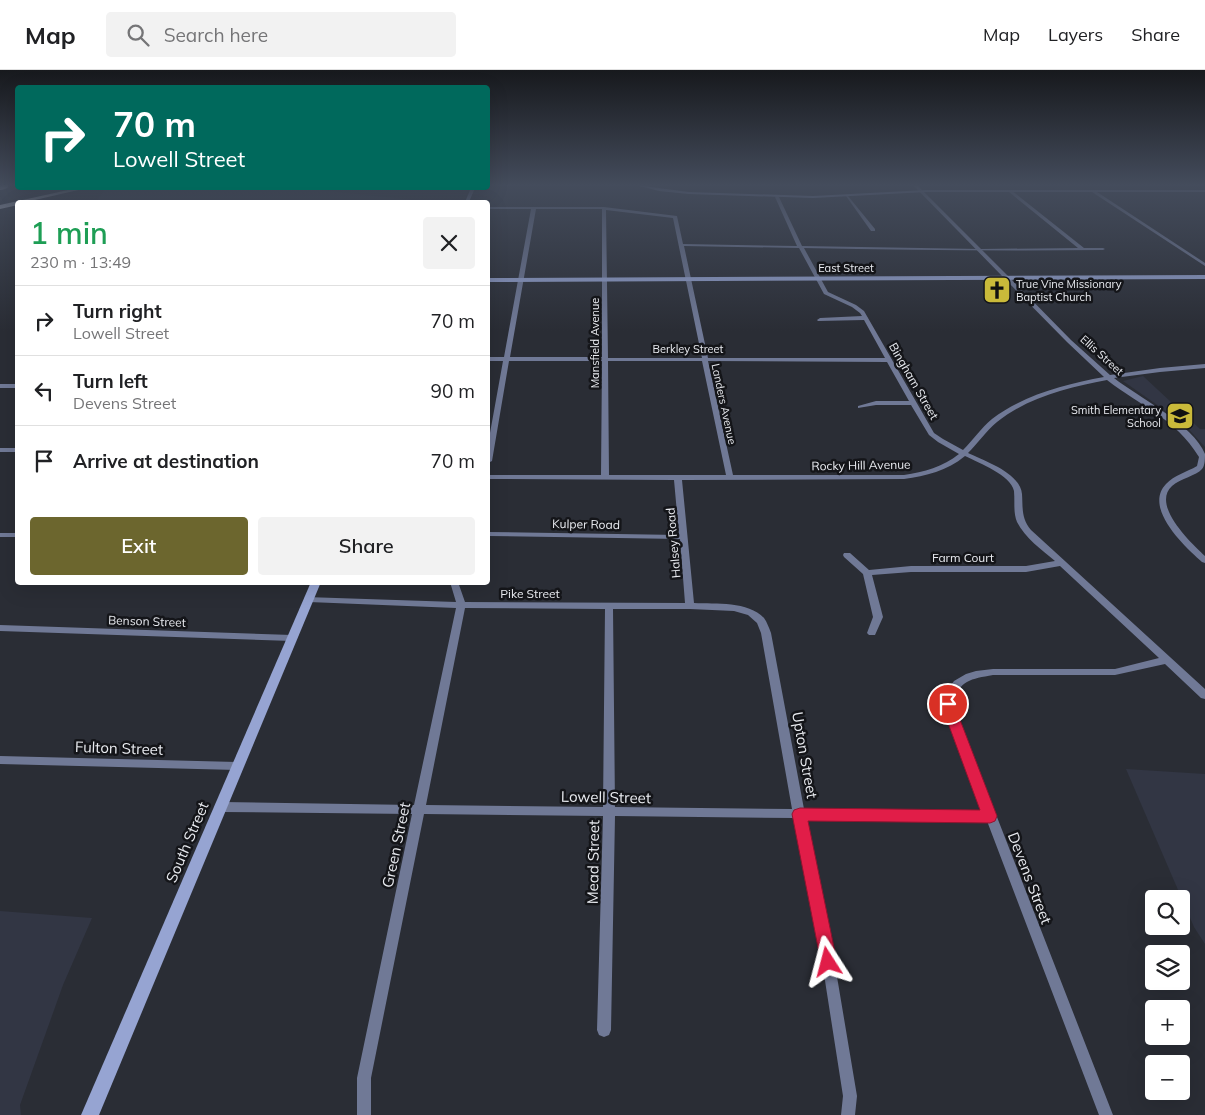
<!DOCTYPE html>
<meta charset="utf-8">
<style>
:root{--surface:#fff;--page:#f2f2f2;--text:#202124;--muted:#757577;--line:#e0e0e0;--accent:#6c662e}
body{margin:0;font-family:Mulish,sans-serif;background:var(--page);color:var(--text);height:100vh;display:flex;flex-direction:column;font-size:19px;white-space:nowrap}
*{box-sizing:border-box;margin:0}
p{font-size:16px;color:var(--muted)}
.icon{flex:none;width:28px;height:28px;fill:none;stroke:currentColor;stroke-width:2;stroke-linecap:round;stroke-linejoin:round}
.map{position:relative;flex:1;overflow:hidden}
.sheet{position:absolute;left:15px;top:130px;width:475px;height:385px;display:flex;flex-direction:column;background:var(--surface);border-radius:5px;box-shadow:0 5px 20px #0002}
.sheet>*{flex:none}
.top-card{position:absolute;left:15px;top:15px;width:475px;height:105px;border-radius:5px;box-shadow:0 5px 20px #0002;background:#00695c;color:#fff;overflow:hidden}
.fabs{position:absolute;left:1145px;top:820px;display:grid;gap:10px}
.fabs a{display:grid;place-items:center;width:45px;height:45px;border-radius:5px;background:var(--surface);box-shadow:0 5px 20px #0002;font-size:25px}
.pin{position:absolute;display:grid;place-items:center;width:42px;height:42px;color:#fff;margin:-21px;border:2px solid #fff;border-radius:50%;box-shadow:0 1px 5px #0007}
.me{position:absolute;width:55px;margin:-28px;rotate:351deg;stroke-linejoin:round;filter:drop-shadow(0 0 4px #0008)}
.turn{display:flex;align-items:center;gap:18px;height:105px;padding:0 15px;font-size:22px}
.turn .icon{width:65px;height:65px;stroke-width:2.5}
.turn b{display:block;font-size:35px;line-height:42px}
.round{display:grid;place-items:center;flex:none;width:52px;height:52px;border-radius:5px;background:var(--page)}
.summary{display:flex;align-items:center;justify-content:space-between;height:85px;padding:0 15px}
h1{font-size:30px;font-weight:600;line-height:38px;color:#1e9e55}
.button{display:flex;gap:10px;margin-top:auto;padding:10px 15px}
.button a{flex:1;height:58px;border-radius:5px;background:var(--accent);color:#fff;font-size:20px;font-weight:600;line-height:58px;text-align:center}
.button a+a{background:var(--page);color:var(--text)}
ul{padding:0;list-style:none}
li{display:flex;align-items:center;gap:15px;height:70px;padding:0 15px;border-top:1px solid var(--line)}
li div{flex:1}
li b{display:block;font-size:19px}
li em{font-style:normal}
header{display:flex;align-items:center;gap:30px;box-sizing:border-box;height:70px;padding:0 25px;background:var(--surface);border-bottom:1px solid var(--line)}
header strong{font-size:24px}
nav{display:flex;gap:28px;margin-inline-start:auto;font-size:18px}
.search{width:350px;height:45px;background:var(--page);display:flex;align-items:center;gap:12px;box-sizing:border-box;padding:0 18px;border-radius:5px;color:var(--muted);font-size:19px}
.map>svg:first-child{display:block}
</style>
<header>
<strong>Map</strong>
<div class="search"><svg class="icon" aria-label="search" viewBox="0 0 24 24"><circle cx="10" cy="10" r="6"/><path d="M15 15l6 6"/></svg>Search here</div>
<nav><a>Map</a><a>Layers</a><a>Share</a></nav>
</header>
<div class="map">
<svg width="1205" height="1045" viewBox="0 0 1205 1045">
<rect width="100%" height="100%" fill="#2a2d35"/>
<g fill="#323644">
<polygon points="106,118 300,118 431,132 96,132"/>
<polygon points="1143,306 1200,359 1205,359 1205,377 1183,353 1123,311"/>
<polygon points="1126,699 1205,704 1205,874 1194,857"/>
<polygon points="0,841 92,848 63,915 20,1035 21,1045 0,1045"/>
</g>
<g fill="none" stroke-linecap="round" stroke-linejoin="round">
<g fill="#707996" fill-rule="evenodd">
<polygon points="526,115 531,115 529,116"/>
<path d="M1009,120H1011L1084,178H1103L1105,179L1103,180C1004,181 903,180 804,178L828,222L856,235L864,241L934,363L943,369L963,380C973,370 981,358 992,349C1023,325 1066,314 1104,307L1067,272L1005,209V207H1009L1071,270L1110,305L1160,298L1205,294V298L1160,302L1114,308C1138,327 1194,355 1205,384C1205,388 1205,396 1202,399C1196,406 1181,408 1172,416C1151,435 1191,473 1205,486V493L1202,492C1185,477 1143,438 1166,414C1174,405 1187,402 1197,396L1199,387C1175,348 1142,337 1107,310C1070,317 1028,327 997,352C986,361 978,373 968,383C985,391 1020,403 1022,424C1023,438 1021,448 1031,460L1205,619V629L1201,628L1165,594L1115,605H993C971,609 959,610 953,634L1113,1045H1099L987,751L806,749L828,853L857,1026L855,1045H841L843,1026L816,853L794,748L615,746L611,960L609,965L604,967L599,965L597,960L603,746L424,744L371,1008V1045H357V1008L412,744L222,742L218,740L216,737L218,734L222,732L414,735L456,538L309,532L305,529L306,527L456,532L450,512H458L465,532L685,533L680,469L488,466V462L679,465L674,410L488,409V405H601L602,291H509L492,391L488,393V374L503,291H488V287H504L531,139H488V137H604L677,146L683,174L797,176L775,127L777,126L779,127L802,176L980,179L1078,178L1009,122ZM536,139H602V287H510ZM606,140L673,148L702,288H608ZM684,176L799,178L824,224L852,237L860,243L862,246L820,248L817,250L818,251L864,250L885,288H708ZM608,291H702L726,405H609ZM708,291L887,292L909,331H876L858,336V338L876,335H911L929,365L938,372L959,384C943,397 924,402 904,405H733ZM965,386C979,393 1011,405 1014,421C1015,432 1013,442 1017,452C1025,468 1042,480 1055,491L1026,496H911L869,500L850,483H844L843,485L844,487L863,504L873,547L867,563L869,565H875L883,547L872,505L911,502H1026L1060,496L1159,588L1115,599H993L976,601L966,604L954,611L949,618L943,634L984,741L804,739L771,563C769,558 767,552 764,548C748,531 716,534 694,533L682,410L904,409C926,406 947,401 965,386ZM465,538L605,539L603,737L426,735ZM613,539H690L734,541L748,545L757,553L761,563L792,739L615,737Z"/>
<polygon points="1092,120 1094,120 1205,193 1205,196 1092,122"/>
<polygon points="846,126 848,126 875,159 875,161 871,161"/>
<rect x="0" y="314" width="18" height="4"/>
<rect x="0" y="378" width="18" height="4"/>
<rect x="0" y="463" width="18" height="4"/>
<polygon points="0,555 292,565 297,568 292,571 0,561"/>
<polygon points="0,686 237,692 241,693 242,696 241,699 237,700 0,694"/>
</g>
<polygon fill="#707996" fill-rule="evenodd" points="913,115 917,115 1009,207 1009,209 1005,209"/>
<g fill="#96a4d2" fill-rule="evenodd">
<polygon points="636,115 689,122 813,126 926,120 1205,120 1205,122 926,122 813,128 689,124 659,121"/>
<polygon points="471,118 475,118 469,132 465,132"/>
<polygon points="1205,205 1205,209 488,212 488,208"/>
<polygon points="311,512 321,512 99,1045 81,1045"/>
</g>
<polygon fill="#e1e6f4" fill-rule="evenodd" points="77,118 87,118 26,132 18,132 18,135 0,139 0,135"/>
<polyline stroke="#e1e6f4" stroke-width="8" points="0,116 4,115"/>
</g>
<linearGradient id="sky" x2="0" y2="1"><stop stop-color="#17191d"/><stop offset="0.44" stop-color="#444c5c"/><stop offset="1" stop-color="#444c5c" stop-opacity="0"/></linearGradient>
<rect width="1205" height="261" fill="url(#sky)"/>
<polygon fill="#e11d48" stroke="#92132f" points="948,629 952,630 954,634 997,746 995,751 990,753 808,751 837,892 834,898 828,900 822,898 792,744 794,740 800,738 980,740 941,634 943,630"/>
<defs>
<g id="church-square" transform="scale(1.4375)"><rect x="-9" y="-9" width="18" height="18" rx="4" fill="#caba3a" stroke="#141519"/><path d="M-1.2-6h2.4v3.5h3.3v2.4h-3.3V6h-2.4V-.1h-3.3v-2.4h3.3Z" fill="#111"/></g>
<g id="school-square" transform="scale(1.4375)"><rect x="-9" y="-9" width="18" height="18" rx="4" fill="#caba3a" stroke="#141519"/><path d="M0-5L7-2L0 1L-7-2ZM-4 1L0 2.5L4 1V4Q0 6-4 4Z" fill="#111"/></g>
</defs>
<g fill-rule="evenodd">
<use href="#church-square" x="997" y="220"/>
<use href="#school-square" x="1180" y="346"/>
</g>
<g text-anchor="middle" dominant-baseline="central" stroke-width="5" stroke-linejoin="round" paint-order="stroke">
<g font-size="11" fill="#e9ebf0" stroke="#141519">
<text x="846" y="198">East Street</text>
<text transform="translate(595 273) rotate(-90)">Mansfield Avenue</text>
<text x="688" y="279">Berkley Street</text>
<text transform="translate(1102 285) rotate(42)">Ellis Street</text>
<text transform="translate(724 334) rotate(78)">Landers Avenue</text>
</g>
<g font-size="11" fill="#e9ebf0" stroke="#141519" text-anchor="start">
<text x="1016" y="214">True Vine Missionary<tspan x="1016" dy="13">Baptist Church</tspan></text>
<text x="1161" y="340" text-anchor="end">Smith Elementary<tspan x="1161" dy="13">School</tspan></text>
</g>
<g font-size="12" fill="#e9ebf0" stroke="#141519">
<text transform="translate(914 311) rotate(60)">Bingham Street</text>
<text transform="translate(861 395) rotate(-1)">Rocky Hill Avenue</text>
<text transform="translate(586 454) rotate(1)">Kulper Road</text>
<text transform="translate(673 473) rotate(-95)">Halsey Road</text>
<text x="963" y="487">Farm Court</text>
<text x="530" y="523">Pike Street</text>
<text transform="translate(147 551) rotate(2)">Benson Street</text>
</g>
<g font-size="15" fill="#e9ebf0" stroke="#141519">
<text transform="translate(119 678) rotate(2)">Fulton Street</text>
<text transform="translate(805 685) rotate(80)">Upton Street</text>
<text transform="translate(606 727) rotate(1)">Lowell Street</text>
<text transform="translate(187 772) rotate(-67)">South Street</text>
<text transform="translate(396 775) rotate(-78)">Green Street</text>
<text transform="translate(593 792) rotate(-89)">Mead Street</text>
<text transform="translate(1030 808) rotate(69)">Devens Street</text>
</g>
</g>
</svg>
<div class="fabs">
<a><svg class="icon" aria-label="search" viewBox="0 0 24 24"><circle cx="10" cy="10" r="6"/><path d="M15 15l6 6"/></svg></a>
<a><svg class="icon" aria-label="layers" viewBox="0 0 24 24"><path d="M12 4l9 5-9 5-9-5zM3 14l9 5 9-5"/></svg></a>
<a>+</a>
<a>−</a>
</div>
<div class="pin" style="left:948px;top:634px;background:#d93025"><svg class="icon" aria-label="arrive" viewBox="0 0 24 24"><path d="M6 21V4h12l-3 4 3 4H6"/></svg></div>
<svg class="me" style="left:828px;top:892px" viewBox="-20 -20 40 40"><path d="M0-17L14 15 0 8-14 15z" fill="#e11d48" stroke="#fff" stroke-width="4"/></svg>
<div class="top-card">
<div class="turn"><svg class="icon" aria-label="right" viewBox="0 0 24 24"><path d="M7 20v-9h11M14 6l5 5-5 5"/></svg><div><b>70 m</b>Lowell Street</div></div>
</div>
<section class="sheet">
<div class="summary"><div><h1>1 min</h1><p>230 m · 13:49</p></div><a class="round"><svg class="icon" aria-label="close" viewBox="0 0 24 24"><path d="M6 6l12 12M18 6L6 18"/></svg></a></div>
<ul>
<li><svg class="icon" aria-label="right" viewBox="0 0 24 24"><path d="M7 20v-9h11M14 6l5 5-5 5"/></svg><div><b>Turn right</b><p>Lowell Street</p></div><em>70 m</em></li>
<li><svg class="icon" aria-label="left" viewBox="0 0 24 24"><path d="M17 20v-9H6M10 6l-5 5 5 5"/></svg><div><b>Turn left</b><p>Devens Street</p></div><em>90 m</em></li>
<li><svg class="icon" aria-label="arrive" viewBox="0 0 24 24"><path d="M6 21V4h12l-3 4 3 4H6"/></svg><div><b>Arrive at destination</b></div><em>70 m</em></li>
</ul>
<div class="button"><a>Exit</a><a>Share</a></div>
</section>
</div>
